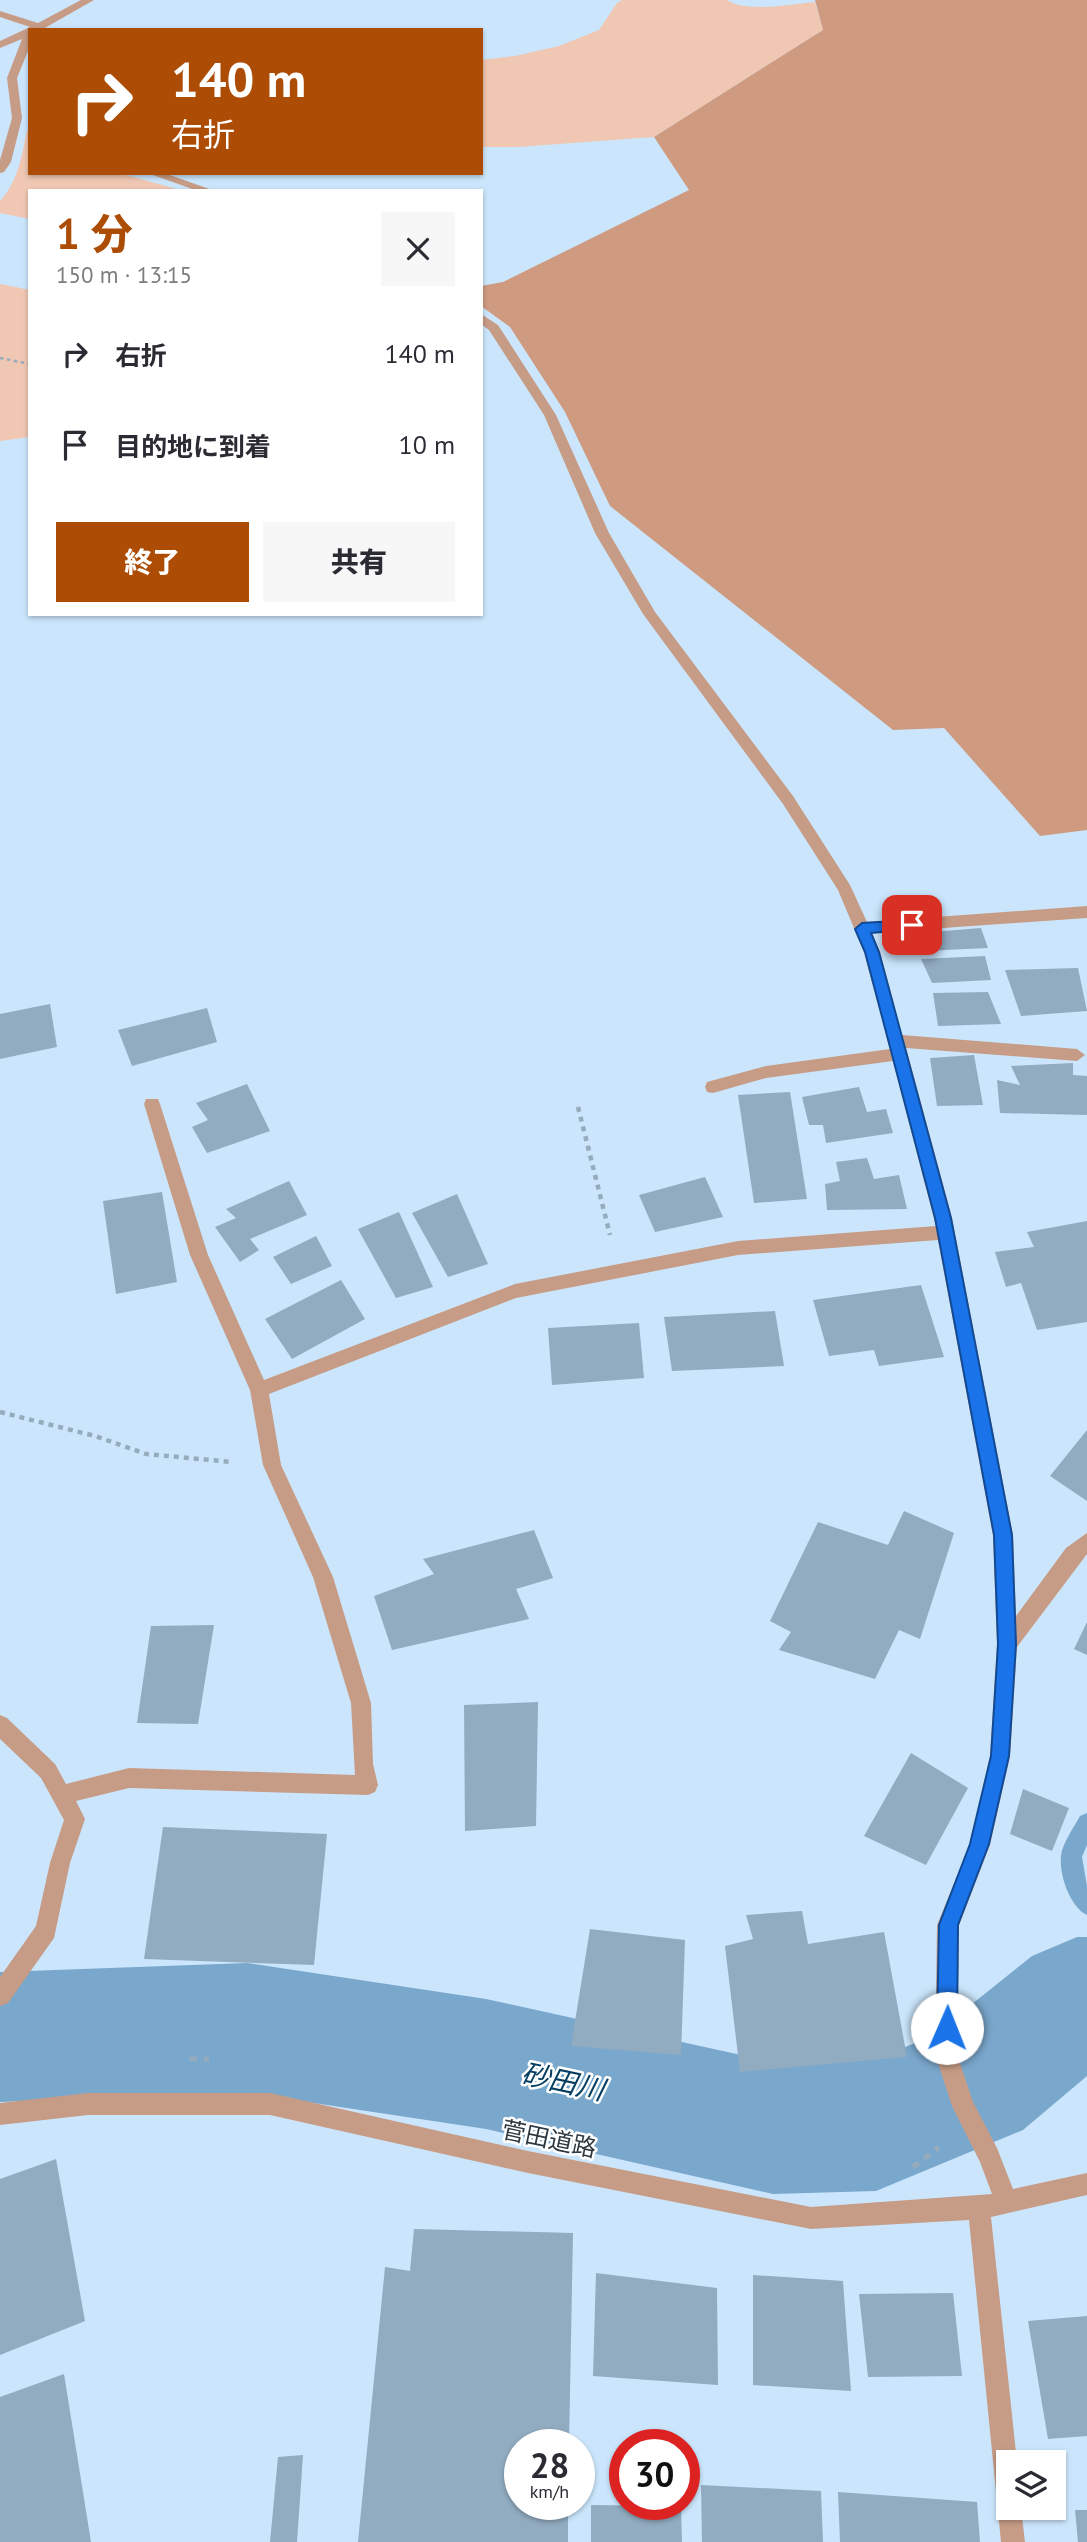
<!DOCTYPE html>
<html lang="ja">
<meta charset="utf-8">
<style>
:root{--surface:#fff;--page:#f7f7f7;--text:#2b2b33;--muted:#7c7c81;--accent:#ac4c05}
body{margin:0;font-family:"PT Sans","Noto Sans JP",sans-serif;background:var(--page);color:var(--text);height:100vh;display:flex;flex-direction:column;font-size:26px;white-space:nowrap}
*{box-sizing:border-box;margin:0}
p{font-size:23px;color:var(--muted)}
.icon{flex:none;width:38px;height:38px;fill:none;stroke:currentColor;stroke-width:2;stroke-linecap:round;stroke-linejoin:round}
.map{position:relative;flex:1;overflow:hidden}
.side{position:absolute;left:28px;top:189px;width:455px;height:427px;display:flex;flex-direction:column;background:var(--surface);border-radius:0px;box-shadow:0 2px 5px #0004}
.side>*{flex:none}
.top-card{position:absolute;left:28px;top:28px;width:455px;height:147px;border-radius:0px;box-shadow:0 2px 5px #0004;background:#ac4c05;color:#fff;overflow:hidden}
.buttons{position:absolute;left:996px;top:2450px;display:grid;gap:14px}
.buttons a{display:grid;place-items:center;width:70px;height:70px;border-radius:0px;background:var(--surface);box-shadow:0 2px 5px #0004;font-size:35px}
.speed{position:absolute;left:504px;top:2429px;display:flex;gap:14px;font-size:35px;font-weight:700;text-align:center}
.speed>*{display:grid;place-content:center;width:91px;height:91px;border-radius:50%;background:var(--surface);box-shadow:0 2px 5px #0004;line-height:1}
.speed small{font-size:18px;font-weight:400}
.speed .limit{border:10px solid #d22;background:#fff;color:#111}
.pin{position:absolute;display:grid;place-items:center;width:60px;height:60px;color:#fff;margin:-30px;border-radius:14px;box-shadow:0 4px 10px #0006}
.me{position:absolute;width:77px;margin:-38px;rotate:1deg;stroke-linejoin:round;filter:drop-shadow(0 0 5px #0008)}
.turn{display:flex;align-items:center;gap:24px;height:147px;padding:0 28px;font-size:32px}
.turn .icon{width:91px;height:91px;stroke-width:2.5}
.turn b{display:block;font-size:49px;line-height:60px}
.round{display:grid;place-items:center;flex:none;width:74px;height:74px;border-radius:0px;background:var(--page)}
.head{display:flex;align-items:center;justify-content:space-between;height:119px;padding:0 28px}
h1{font-size:42px;font-weight:800;line-height:52px;color:var(--accent)}
.button{display:flex;gap:14px;margin-top:auto;padding:14px 28px}
.button a{flex:1;height:80px;border-radius:0px;background:var(--accent);color:#fff;font-size:28px;font-weight:800;line-height:80px;text-align:center}
.button a+a{background:var(--page);color:var(--text)}
ul{padding:0;list-style:none}
li{display:flex;align-items:center;gap:21px;height:91px;padding:0 28px}
li div{flex:1}
li b{display:block;font-size:26px}
li em{font-style:normal}
.map>svg:first-child{display:block}
</style>
<div class="map">
<svg width="1087" height="2542" viewBox="0 0 1087 2542">
<rect width="100%" height="100%" fill="#cbe6fc"/>
<g fill="#f0c7b3">
<path d="M622,0H727C746,13 792,4 815,2L823,30L654,137L518,147H481V60L515,56L559,46L599,30L617,3Z"/>
<path d="M27,130L30,132V173H119L184,191H30V219L0,213V201C18,182 22,155 27,130Z"/>
<polygon points="0,284 30,290 30,437 0,441"/>
</g>
<polygon fill="#ce9a80" points="815,0 1087,0 1087,830 1040,836 944,728 893,730 610,506 565,412 510,327 481,306 481,286 503,282 689,190 654,137 823,30"/>
<g fill="none" stroke-linecap="round" stroke-linejoin="round">
<g fill="#7aa7cc" fill-rule="evenodd">
<path d="M1087,1813V1845L1082,1857L1087,1886V1915C1070,1907 1059,1875 1061,1856C1062,1844 1074,1827 1080,1816Z"/>
<polygon points="1087,1976 1087,2005 1077,2012 1069,2009 1066,2001 1079,1979"/>
</g>
<polygon fill="#7aa7cc" fill-rule="evenodd" points="1077,1937 1087,1937 1087,2076 1023,2130 876,2191 773,2194 486,2129 247,2093 0,2102 0,1972 247,1963 486,1999 773,2062 876,2059 932,2036 1032,1956"/>
</g>
<g fill="#91abc0">
<polygon points="981,928 988,948 923,951 919,933"/>
<polygon points="985,956 991,980 932,983 921,959"/>
<polygon points="1078,968 1087,1011 1021,1016 1005,970"/>
<polygon points="988,992 1001,1024 938,1026 933,993"/>
<polygon points="50,1004 57,1047 0,1059 0,1014"/>
<polygon points="207,1008 217,1042 132,1066 118,1030"/>
<polygon points="974,1055 983,1105 937,1106 930,1058"/>
<polygon points="1073,1063 1073,1075 1087,1076 1087,1115 1000,1113 997,1080 1020,1085 1011,1066"/>
<polygon points="247,1084 270,1131 207,1153 192,1127 208,1120 196,1103"/>
<polygon points="859,1087 867,1112 886,1109 893,1133 826,1143 823,1125 809,1125 802,1097"/>
<polygon points="790,1092 807,1199 754,1203 738,1095"/>
<polygon points="867,1158 874,1179 899,1175 907,1209 827,1210 825,1184 840,1181 836,1162"/>
<polygon points="705,1177 723,1217 655,1232 639,1195"/>
<polygon points="289,1181 307,1215 250,1239 259,1250 240,1262 215,1227 236,1218 226,1209"/>
<polygon points="162,1192 177,1282 116,1294 103,1201"/>
<polygon points="457,1194 488,1264 448,1277 412,1213"/>
<polygon points="399,1212 433,1287 396,1298 358,1229"/>
<polygon points="1087,1221 1087,1322 1037,1330 1021,1283 1006,1287 995,1252 1034,1247 1027,1232"/>
<polygon points="316,1236 332,1266 291,1284 273,1257"/>
<polygon points="341,1280 365,1319 292,1359 265,1319"/>
<polygon points="921,1285 944,1357 879,1366 874,1350 829,1356 813,1300"/>
<polygon points="775,1311 784,1366 672,1371 664,1317"/>
<polygon points="639,1323 644,1378 552,1385 548,1328"/>
<polygon points="1087,1430 1087,1501 1050,1476"/>
<polygon points="904,1511 954,1533 920,1639 899,1630 875,1679 779,1650 791,1632 770,1621 818,1522 888,1545"/>
<polygon points="534,1530 553,1578 516,1589 529,1619 392,1650 374,1596 434,1574 423,1559"/>
<polygon points="1087,1622 1087,1655 1074,1649"/>
<polygon points="214,1625 198,1724 137,1723 151,1626"/>
<polygon points="538,1702 536,1826 465,1831 464,1705"/>
<polygon points="911,1753 968,1788 926,1865 864,1836"/>
<polygon points="1023,1789 1069,1808 1052,1851 1010,1834"/>
<polygon points="163,1827 327,1834 314,1965 144,1959"/>
<polygon points="802,1911 808,1944 884,1932 907,2057 740,2072 725,1946 753,1939 746,1915"/>
<polygon points="590,1929 685,1940 681,2055 571,2046"/>
<polygon points="56,2159 85,2321 0,2355 0,2179"/>
<polygon points="414,2229 573,2233 569,2445 520,2445 520,2504 568,2504 568,2542 358,2542 385,2267 410,2271"/>
<polygon points="596,2273 717,2288 718,2385 593,2376"/>
<polygon points="753,2275 843,2281 851,2391 753,2385"/>
<polygon points="953,2293 962,2376 868,2377 859,2294"/>
<polygon points="1087,2316 1087,2436 1048,2439 1028,2321"/>
<polygon points="64,2374 91,2542 0,2542 0,2397"/>
<polygon points="303,2455 297,2542 270,2542 278,2457"/>
<polygon points="701,2485 821,2491 823,2542 702,2542"/>
<polygon points="838,2492 977,2502 980,2542 840,2542"/>
<polygon points="591,2505 681,2506 682,2542 591,2542"/>
<polygon points="1075,2510 1087,2510 1087,2542 1078,2542"/>
</g>
<g fill="none" stroke-linecap="round" stroke-linejoin="round">
<polyline stroke="#96acbd" stroke-width="2.5" stroke-dasharray="3.5 3.5" stroke-linecap="butt" points="0,358 30,364"/>
<g stroke="#96acbd" stroke-width="4.5" stroke-dasharray="5 5" stroke-linecap="butt">
<polyline points="578,1107 610,1235"/>
<polyline points="0,1412 95,1436 146,1454 232,1462"/>
</g>
<g stroke="#96acbd" stroke-width="5" stroke-dasharray="7 7" stroke-linecap="butt">
<polyline points="190,2059 209,2059"/>
<polyline points="913,2167 939,2147"/>
</g>
<g fill="#c79c86" fill-rule="evenodd">
<polygon points="81,0 94,0 43,29 30,30 30,46 17,78 22,118 11,162 4,172 0,173 0,160 12,118 7,78 22,39 0,48 0,41 30,27 0,17 0,11 38,23"/>
<polygon points="147,173 164,173 215,191 198,191"/>
<polygon points="481,314 498,325 556,415 609,533 655,612 793,796 850,885 867,922 1087,906 1087,918 872,933 880,952 902,1035 1077,1049 1085,1055 1077,1061 906,1048 952,1218 1013,1535 1016,1616 1066,1548 1087,1533 1087,1554 1017,1647 1010,1756 990,1845 959,1925 957,2054 973,2102 997,2148 1013,2189 1087,2173 1087,2195 991,2217 1017,2462 1008,2462 1008,2508 1021,2508 1025,2542 1001,2542 969,2220 811,2229 528,2173 270,2115 88,2115 0,2125 0,2103 88,2093 270,2093 528,2151 811,2207 992,2194 980,2162 952,2106 935,2054 937,1925 970,1845 990,1756 997,1644 993,1535 938,1240 738,1255 516,1298 269,1394 281,1465 333,1577 371,1703 373,1764 378,1785 375,1792 368,1795 129,1788 76,1801 85,1819 70,1863 54,1938 8,2003 0,2006 0,1977 36,1926 50,1863 64,1820 41,1778 0,1739 0,1715 7,1718 55,1764 66,1784 129,1768 355,1775 351,1703 313,1577 263,1465 250,1390 190,1255 144,1104 146,1099 158,1099 160,1104 208,1255 264,1380 515,1284 738,1241 936,1226 893,1061 766,1078 713,1093 707,1092 705,1087 707,1082 766,1066 890,1049 864,952 838,890 783,804 643,614 595,533 544,415 489,330 481,324"/>
</g>
</g>
<polygon fill="#1a73e8" stroke="#114b97" stroke-width="2" points="912,920 919,925 917,929 871,933 879,952 951,1218 1012,1535 1016,1644 1009,1756 989,1844 958,1925 957,2028 954,2035 947,2038 940,2035 937,2028 939,1925 970,1844 991,1756 998,1644 994,1535 935,1218 865,952 855,929 862,923"/>
<g text-anchor="middle" dominant-baseline="central" stroke-width="5" stroke-linejoin="round" paint-order="stroke">
<g font-size="24" fill="#2e3942" stroke="#fff">
<text transform="translate(549 2139) rotate(12)">菅田道路</text>
</g>
<g font-size="28" font-style="italic" fill="#063e62" stroke="#fff">
<text transform="translate(563 2081) rotate(12)">砂田川</text>
</g>
</g>
</svg>
<div class="buttons">
<a><svg class="icon" aria-label="layers" viewBox="0 0 24 24"><path d="M12 4l9 5-9 5-9-5zM3 14l9 5 9-5"/></svg></a>
</div>
<div class="speed"><div>28<small>km/h</small></div><div class="limit">30</div></div>
<div class="pin" style="left:912px;top:925px;background:#d93025"><svg class="icon" aria-label="arrive" viewBox="0 0 24 24"><path d="M6 21V4h12l-3 4 3 4H6"/></svg></div>
<svg class="me" style="left:947px;top:2028px" viewBox="-20 -20 40 40"><circle r="19" fill="#fff"/><path d="M0-13L10 11 0 6-10 11z" fill="#1a73e8"/></svg>
<div class="top-card">
<div class="turn"><svg class="icon" aria-label="right" viewBox="0 0 24 24"><path d="M7 20v-9h11M14 6l5 5-5 5"/></svg><div><b>140 m</b>右折</div></div>
</div>
<section class="side">
<div class="head"><div><h1>1 分</h1><p>150 m · 13:15</p></div><a class="round"><svg class="icon" aria-label="close" viewBox="0 0 24 24"><path d="M6 6l12 12M18 6L6 18"/></svg></a></div>
<ul>
<li><svg class="icon" aria-label="right" viewBox="0 0 24 24"><path d="M7 20v-9h11M14 6l5 5-5 5"/></svg><div><b>右折</b></div><em>140 m</em></li>
<li><svg class="icon" aria-label="arrive" viewBox="0 0 24 24"><path d="M6 21V4h12l-3 4 3 4H6"/></svg><div><b>目的地に到着</b></div><em>10 m</em></li>
</ul>
<div class="button"><a>終了</a><a>共有</a></div>
</section>
</div>
